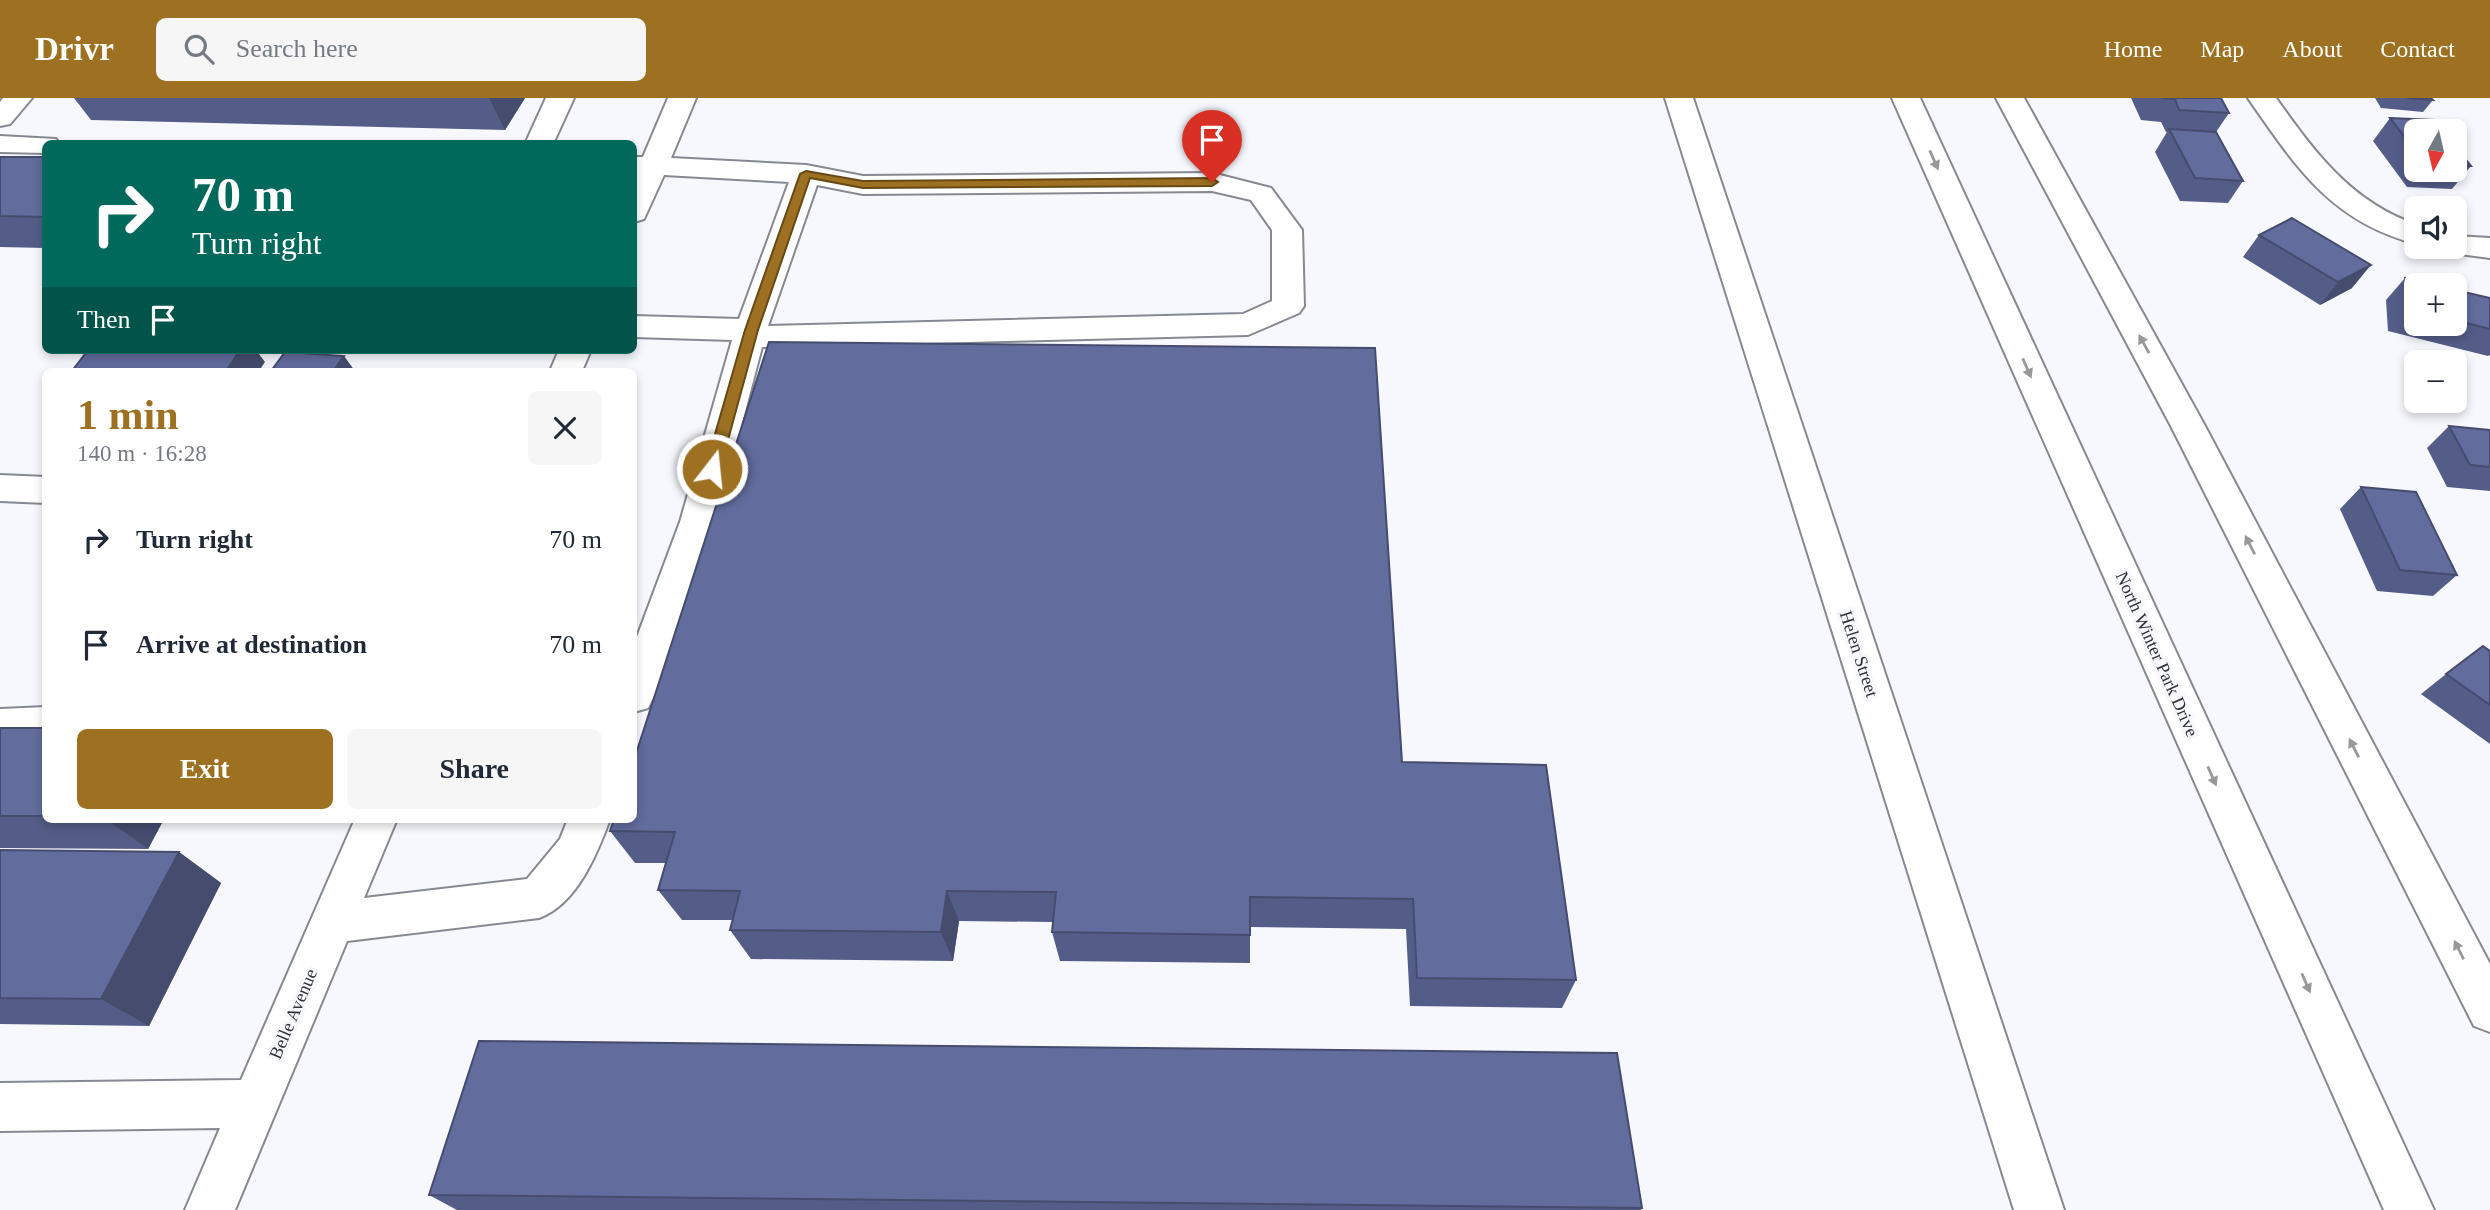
<!DOCTYPE html>
<meta charset="utf-8">
<style>
:root{--surface:#fff;--page:#f6f6f7;--text:#1f2937;--muted:#747a83;--accent:#9d7121}
body{margin:0;font-family:"Times New Roman",serif;background:var(--page);color:var(--text);height:100vh;display:flex;flex-direction:column;font-size:26px;white-space:nowrap}
*{box-sizing:border-box;margin:0}
p{font-size:23px;color:var(--muted)}
.icon{flex:none;width:38px;height:38px;fill:none;stroke:currentColor;stroke-width:2;stroke-linecap:round;stroke-linejoin:round}
.map{position:relative;flex:1;overflow:hidden}
.drawer{position:absolute;left:42px;top:270px;width:595px;height:455px;display:flex;flex-direction:column;background:var(--surface);border-radius:10px;box-shadow:0 4px 10px #0003}
.drawer>*{flex:none}
.top-card{position:absolute;left:42px;top:42px;width:595px;height:214px;border-radius:10px;box-shadow:0 4px 10px #0003;background:#00695c;color:#fff;overflow:hidden}
.needle{width:46px;rotate:188deg}
.tools{position:absolute;left:2404px;top:21px;display:grid;gap:14px}
.tools a{display:grid;place-items:center;width:63px;height:63px;border-radius:10px;background:var(--surface);box-shadow:0 4px 10px #0003;font-size:35px}
.pin{position:absolute;display:grid;place-items:center;width:60px;height:60px;color:#fff;margin:-72px -30px;border-radius:50% 50% 50% 0;rotate:-45deg;box-shadow:0 0 7px #0007}
.pin .icon{rotate:45deg}
.me{position:absolute;width:77px;margin:-38px;rotate:16deg;stroke-linejoin:round;filter:drop-shadow(0 0 5px #0008)}
.turn{display:flex;align-items:center;gap:24px;height:147px;padding:0 35px;font-size:32px}
.turn .icon{width:91px;height:91px;stroke-width:2.5}
.turn b{display:block;font-size:49px;line-height:60px}
.then{display:flex;align-items:center;height:66px;padding:0 35px;background:#0003;gap:14px;font-size:26px}
.round{display:grid;place-items:center;flex:none;width:74px;height:74px;border-radius:10px;background:var(--page)}
.head{display:flex;align-items:center;justify-content:space-between;height:119px;padding:0 35px}
h1{font-size:42px;font-weight:700;line-height:52px;color:var(--accent)}
.primary-button{display:flex;gap:14px;margin-top:auto;padding:14px 35px}
.primary-button a{flex:1;height:80px;border-radius:10px;background:var(--accent);color:#fff;font-size:28px;font-weight:700;line-height:80px;text-align:center}
.primary-button a+a{background:var(--page);color:var(--text)}
ul{padding:0;list-style:none}
li{display:flex;align-items:center;gap:21px;height:105px;padding:0 35px}
li div{flex:1}
li b{display:block;font-size:26px}
li em{font-style:normal}
header{display:flex;align-items:center;gap:42px;box-sizing:border-box;height:98px;padding:0 35px;background:var(--accent);color:#fff}
header strong{font-size:33px}
nav{display:flex;gap:38px;margin-inline-start:auto;font-size:24px}
.search{width:490px;height:63px;background:var(--page);display:flex;align-items:center;gap:18px;box-sizing:border-box;padding:0 24px;border-radius:10px;color:var(--muted);font-size:26px}
.map>svg:first-child{display:block}
</style>
<header>
<strong>Drivr</strong>
<div class="search"><svg class="icon" aria-label="search" viewBox="0 0 24 24"><circle cx="10" cy="10" r="6"/><path d="M15 15l6 6"/></svg>Search here</div>
<nav><a>Home</a><a>Map</a><a>About</a><a>Contact</a></nav>
</header>
<div class="map">
<svg width="2490" height="1112" viewBox="0 0 2490 1112">
<rect width="100%" height="100%" fill="#f7f8fe"/>
<g fill="none" stroke-linecap="round" stroke-linejoin="round">
<g stroke="#868992" stroke-width="4">
<g id="minor">
<polygon points="3,0 32,0 10,26 0,28 0,4"/>
<polygon points="546,0 574,0 553,46 525,46"/>
<path d="M668,0H696L671,60L806,67L863,78L1212,75L1271,90L1302,132L1304,208L1299,215L1248,237L762,249L716,424L654,598L648,610L634,614V547L680,424L732,242L634,239V218L739,221L789,84L664,77L644,121L634,124L636,76L634,75V59H643ZM817,87L863,96L1212,93L1251,102L1272,132V203L1243,216L768,228Z"/>
<polygon points="1665,0 1693,0 2064,1112 2014,1112"/>
<polygon points="1892,0 1920,0 2434,1112 2384,1112"/>
<polygon points="1996,0 2024,0 2205,328 2490,866 2490,934 2474,928 2171,328"/>
<path d="M2248,0H2276C2315,55 2351,104 2417,127V146C2331,124 2296,69 2248,0Z"/>
<polygon points="0,38 56,41 59,46 46,46 46,55 0,54"/>
<polygon points="2455,138 2490,140 2490,160 2444,154 2441,149 2455,149"/>
<polygon points="559,252 591,252 582,273 550,273"/>
<polygon points="0,377 46,379 46,405 0,403"/>
<polygon points="46,609 46,643 0,645 0,611"/>
<path d="M355,721H397L364,800L527,781L560,741L568,721H610C597,756 577,806 539,820L347,843L235,1112H185L220,1030L0,1033V985L241,982Z"/>
</g>
</g>
<use href="#minor" fill="#fff" fill-rule="evenodd"/>
</g>
<g fill="#545d87">
<polygon points="74,0 525,0 505,32 91,22"/>
<polygon points="2131,0 2221,0 2229,15 2216,34 2243,83 2228,105 2180,103 2155,54 2167,34 2166,34 2161,24 2141,22"/>
<polygon points="2375,0 2431,0 2433,2 2423,14 2381,10"/>
<polygon points="2390,20 2417,33 2417,72 2455,72 2455,48 2471,68 2452,91 2407,89 2373,43"/>
<polygon points="0,59 46,59 46,150 0,149"/>
<polygon points="2259,137 2352,190 2320,207 2243,159"/>
<polygon points="2405,180 2417,187 2417,226 2455,226 2455,192 2490,200 2490,257 2488,258 2388,233 2386,202"/>
<polygon points="2449,328 2490,332 2490,393 2447,389 2427,350"/>
<polygon points="2361,389 2457,477 2433,498 2377,493 2340,411"/>
<polygon points="2490,553 2490,646 2421,596 2446,576"/>
<polygon points="0,630 46,630 46,721 164,721 148,751 0,750"/>
<polygon points="1402,664 1576,882 1562,910 1410,908 1406,831 1250,829 1250,865 1060,863 1052,834 1053,824 959,823 953,863 751,861 730,832 733,822 682,822 658,792 666,765 635,765 610,733"/>
<polygon points="0,752 179,754 221,785 149,928 0,926"/>
<polygon points="429,1097 1642,1110 1641,1112 457,1112"/>
</g>
<g fill="#454c6e">
<polygon points="489,0 525,0 505,32"/>
<polygon points="2371,167 2352,190 2320,207 2338,184"/>
<polygon points="240,252 256,252 265,264 259,273 226,273"/>
<polygon points="344,258 355,273 333,273"/>
<polygon points="106,721 164,721 148,751"/>
<polygon points="179,754 221,785 149,928 101,901"/>
<polygon points="947,793 959,823 953,863 941,834"/>
</g>
<g fill="#626c9d" stroke="#454c6e" stroke-width="2">
<polygon points="2162,0 2221,0 2229,15 2179,12 2175,1"/>
<polygon points="2407,0 2431,0 2433,2"/>
<polygon points="2390,20 2435,22 2444,33 2417,33 2417,55"/>
<polygon points="2169,31 2216,34 2243,83 2195,80"/>
<polygon points="2455,48 2471,68 2455,68"/>
<polygon points="0,59 46,59 46,119 0,118"/>
<polygon points="2292,120 2371,167 2338,184 2259,137"/>
<polygon points="2405,180 2437,187 2417,187 2417,213 2408,211"/>
<polygon points="2455,192 2490,200 2490,231 2455,222"/>
<polygon points="769,244 1375,250 1402,664 1546,667 1576,882 1417,880 1413,801 1250,799 1250,837 1052,834 1056,794 947,793 941,834 730,832 740,793 658,792 675,734 610,733 614,721 634,721 634,662"/>
<polygon points="88,252 240,252 226,273 72,273"/>
<polygon points="285,254 344,258 333,273 271,273"/>
<polygon points="2449,328 2490,332 2490,369 2470,367"/>
<polygon points="2361,389 2416,394 2457,477 2400,472"/>
<polygon points="2483,548 2490,553 2490,607 2446,576"/>
<rect x="0" y="630" width="46" height="88"/>
<polygon points="0,752 179,754 101,901 0,900"/>
<polygon points="479,943 1617,955 1642,1110 429,1097"/>
</g>
<defs><path id="oneway-solid" d="M-6-.8H1V-3.2L6.5 0L1 3.2V.8H-6Z" transform="scale(1.75)"/></defs>
<g fill="#98989a">
<use href="#oneway-solid" transform="translate(1934 62) rotate(66)"/>
<use href="#oneway-solid" transform="translate(2144 246) rotate(-119)"/>
<use href="#oneway-solid" transform="translate(2027 270) rotate(66)"/>
<use href="#oneway-solid" transform="translate(2250 447) rotate(-117)"/>
<use href="#oneway-solid" transform="translate(2354 650) rotate(-117)"/>
<use href="#oneway-solid" transform="translate(2212 678) rotate(66)"/>
<use href="#oneway-solid" transform="translate(2459 852) rotate(-117)"/>
<use href="#oneway-solid" transform="translate(2306 885) rotate(66)"/>
</g>
<polygon fill="#9d7121" stroke="#664915" stroke-width="2" points="806,73 863,83 1212,80 1218,84 1212,88 863,90 810,80 758,232 720,371 717,375 707,375 705,371 745,232 800,76"/>
<g text-anchor="middle" dominant-baseline="central" stroke-width="7" stroke-linejoin="round" paint-order="stroke">
<g font-size="18" fill="#313236" stroke="#f7f8fe">
<text transform="translate(1859 556) rotate(72)">Helen Street</text>
<text transform="translate(2157 556) rotate(66)">North Winter Park Drive</text>
<text transform="translate(293 916) rotate(-67)">Belle Avenue</text>
</g>
</g>
</svg>
<div class="tools">
<a><svg class="needle" viewBox="-14 -14 28 28"><path d="M0-13l5 13h-10z" fill="#e53935"/><path d="M0 13l5-13h-10z" fill="#747a83"/></svg></a>
<a><svg class="icon" aria-label="sound" viewBox="0 0 24 24"><path d="M4 9h4l5-4v14l-5-4H4zM17 9q2 3 0 6"/></svg></a>
<a>+</a>
<a>−</a>
</div>
<div class="pin" style="left:1212px;top:84px;background:#d93025"><svg class="icon" aria-label="arrive" viewBox="0 0 24 24"><path d="M6 21V4h12l-3 4 3 4H6"/></svg></div>
<svg class="me" style="left:712px;top:371px" viewBox="-20 -20 40 40"><circle r="17" fill="#9d7121" stroke="#fff" stroke-width="3"/><path d="M0-11L8 9 0 5-8 9z" fill="#fff"/></svg>
<div class="top-card">
<div class="turn"><svg class="icon" aria-label="right" viewBox="0 0 24 24"><path d="M7 20v-9h11M14 6l5 5-5 5"/></svg><div><b>70 m</b>Turn right</div></div>
<div class="then">Then<svg class="icon" aria-label="arrive" viewBox="0 0 24 24"><path d="M6 21V4h12l-3 4 3 4H6"/></svg></div>
</div>
<section class="drawer">
<div class="head"><div><h1>1 min</h1><p>140 m · 16:28</p></div><a class="round"><svg class="icon" aria-label="close" viewBox="0 0 24 24"><path d="M6 6l12 12M18 6L6 18"/></svg></a></div>
<ul>
<li><svg class="icon" aria-label="right" viewBox="0 0 24 24"><path d="M7 20v-9h11M14 6l5 5-5 5"/></svg><div><b>Turn right</b></div><em>70 m</em></li>
<li><svg class="icon" aria-label="arrive" viewBox="0 0 24 24"><path d="M6 21V4h12l-3 4 3 4H6"/></svg><div><b>Arrive at destination</b></div><em>70 m</em></li>
</ul>
<div class="primary-button"><a>Exit</a><a>Share</a></div>
</section>
</div>
